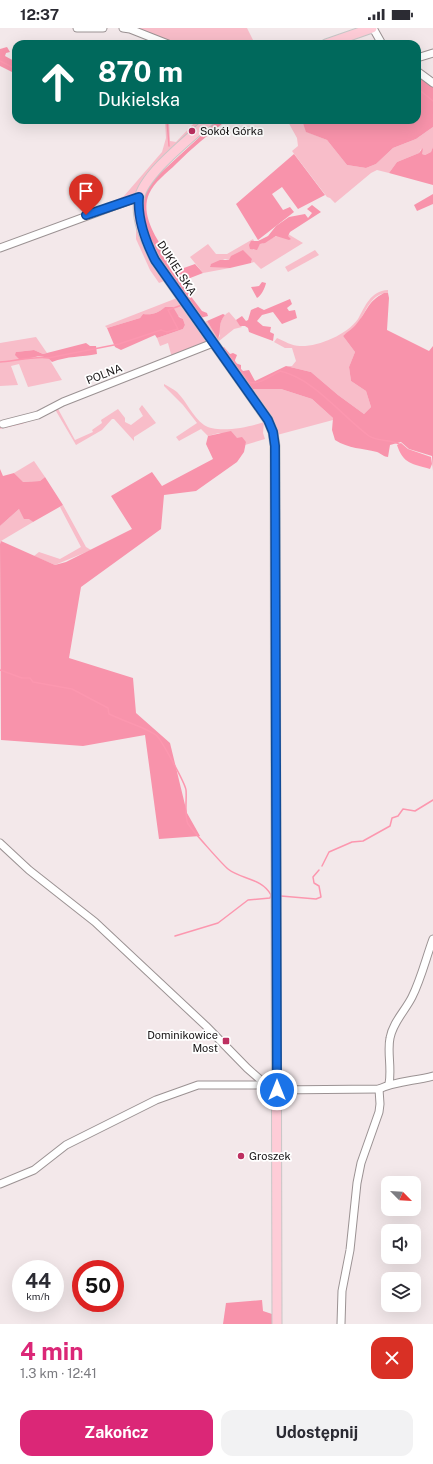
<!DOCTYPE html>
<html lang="pl">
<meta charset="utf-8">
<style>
:root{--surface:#fff;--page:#f2f2f3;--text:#2b2b33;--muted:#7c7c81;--accent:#db2777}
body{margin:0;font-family:"Public Sans",sans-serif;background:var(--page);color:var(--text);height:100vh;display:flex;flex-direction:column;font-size:15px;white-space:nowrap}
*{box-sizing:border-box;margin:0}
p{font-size:13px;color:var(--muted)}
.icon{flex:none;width:22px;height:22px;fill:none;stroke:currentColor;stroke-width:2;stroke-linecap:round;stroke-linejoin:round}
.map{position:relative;height:1296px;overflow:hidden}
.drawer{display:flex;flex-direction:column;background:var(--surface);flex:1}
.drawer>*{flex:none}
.banner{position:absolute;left:12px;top:12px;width:409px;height:84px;border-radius:12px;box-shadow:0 4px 16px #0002;background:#00695c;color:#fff;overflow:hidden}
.needle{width:26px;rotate:114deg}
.controls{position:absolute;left:381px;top:1148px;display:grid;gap:8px}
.controls a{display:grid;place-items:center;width:40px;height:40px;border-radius:8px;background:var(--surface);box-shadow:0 4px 16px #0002;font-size:20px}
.speed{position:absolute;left:12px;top:1232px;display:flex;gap:8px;font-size:20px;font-weight:700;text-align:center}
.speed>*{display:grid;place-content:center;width:52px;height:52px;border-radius:50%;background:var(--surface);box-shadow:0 4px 16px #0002;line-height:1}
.speed small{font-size:10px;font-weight:400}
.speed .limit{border:6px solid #d22;background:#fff;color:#111}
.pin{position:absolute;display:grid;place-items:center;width:34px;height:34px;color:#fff;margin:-41px -17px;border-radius:50% 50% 50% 0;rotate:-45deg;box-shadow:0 0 4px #0007}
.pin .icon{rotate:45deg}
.me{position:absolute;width:44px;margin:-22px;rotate:0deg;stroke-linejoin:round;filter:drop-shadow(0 0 3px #0008)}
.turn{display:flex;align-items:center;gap:14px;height:84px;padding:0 20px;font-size:18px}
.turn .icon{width:52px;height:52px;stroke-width:2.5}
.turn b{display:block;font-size:28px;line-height:34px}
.round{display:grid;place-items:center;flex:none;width:42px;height:42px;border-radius:12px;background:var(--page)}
.summary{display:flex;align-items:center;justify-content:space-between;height:68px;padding:0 20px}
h1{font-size:24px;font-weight:700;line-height:30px;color:var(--accent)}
.primary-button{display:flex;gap:8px;margin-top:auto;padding:8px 20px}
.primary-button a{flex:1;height:46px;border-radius:12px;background:var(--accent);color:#fff;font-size:16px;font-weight:700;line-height:46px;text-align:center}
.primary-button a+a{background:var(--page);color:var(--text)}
.status{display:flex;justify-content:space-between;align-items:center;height:28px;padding:0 20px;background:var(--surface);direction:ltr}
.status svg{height:11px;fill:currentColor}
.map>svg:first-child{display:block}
</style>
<div class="status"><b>12:37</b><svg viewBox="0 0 49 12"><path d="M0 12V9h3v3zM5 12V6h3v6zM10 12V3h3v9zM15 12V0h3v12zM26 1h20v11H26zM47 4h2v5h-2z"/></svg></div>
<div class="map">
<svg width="433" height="1296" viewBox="0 0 433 1296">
<rect width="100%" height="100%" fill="#f3e8ea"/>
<g fill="#f8bdc9">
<polygon points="135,0 247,0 255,16 175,16"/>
<polygon points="165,92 169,92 170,113 176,114 197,92 206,92 135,167 106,179 105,177 124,168 162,124 166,110"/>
<polygon points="287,92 302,92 307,104 327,112 347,137 366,140 376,136 393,120 416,111 433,99 433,119 431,124 425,127 422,126 421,121 419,125 397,134 389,145 377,142 371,145 335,175 330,170 327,169 292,123 298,118 297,110"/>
<polygon points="136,180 164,253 159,255 150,242 136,211"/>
<path d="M288,206L303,215L261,241L254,234L251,235L252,231L236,227L229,232L225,231L210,238L230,240L203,245L190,229L208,216L216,226H227L253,211L254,213H251L253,222L257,221L260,216C267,215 270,210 277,208C280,208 284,209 288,208Z"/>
<polygon points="315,222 319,227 288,244 285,239"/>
<path d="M388,262V265C372,265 367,281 360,292C356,299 349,303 343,308L355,324L349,339L351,353L366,363L371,379L364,386L338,367L311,344L286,338H292L296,333L292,320H285L274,314L277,310C284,313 292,318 300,318C317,319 347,307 358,291C365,279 370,263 388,262Z"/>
<path d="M177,270L207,315L172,330L168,315L160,318L157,310L183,301L185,297L183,291L165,279C158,285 153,287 143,286L140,290L107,300L105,298Z"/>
<path d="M229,284L242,299L234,301L219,313L216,312L203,295L207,293L218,310L220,308C218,299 221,288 229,284Z"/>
<polygon points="36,309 47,325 43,326 34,322 16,324 35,330 40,328 48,329 62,352 28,359 19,336 11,338 18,357 0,358 0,315"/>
<path d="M164,356C168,358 173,361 177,364C187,374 192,388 204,397C217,406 250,399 264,394L263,405L265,411L245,417L246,414L219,405L208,408L201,401L179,413L176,409L197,395L183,377L164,358Z"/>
<polygon points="255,360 281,361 312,371 333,390 333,392 277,407 250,361"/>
<polygon points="142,377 156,395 134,409 134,413 114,391 112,391 102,402 76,417 56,383 54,383 22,396 0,401 0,396 57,379 75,412 93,404 92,402 102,395 101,392 118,381 125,390 125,394 131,397 143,388 139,381"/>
<polygon points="34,433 45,449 40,453 22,454 14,445"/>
<polygon points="63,477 86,519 91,522 55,537 34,528 39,524 60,531 81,519 60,479"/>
<polygon points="19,481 33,494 1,513 0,516 0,498"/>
</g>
<g fill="#f893ab">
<polygon points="7,19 10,24 6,25 5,28 16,34 16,46 0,38 0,21"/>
<polygon points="417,47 433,59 433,99 416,111 393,120 376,136 366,140 347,137 327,112 306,104 302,92 417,92"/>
<path d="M218,92H227C209,106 192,120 176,136C167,145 154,154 149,166C138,190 164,223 178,239L181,241L195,236L203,245L180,254L202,283L207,285L208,288L200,290C179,260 136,212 144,172C145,164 150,157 155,150Z"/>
<polygon points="433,119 433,157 389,145 397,134 419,125 423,120 422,126 425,127 431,124"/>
<polygon points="294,126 325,167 298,181 282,159 272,166 283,182 290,179 294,184 258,212 236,176"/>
<polygon points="433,166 433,176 417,183 414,177"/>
<polygon points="312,177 321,184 290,204 288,208 291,211 289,212 276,208 265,215 260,216 257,222 250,221 249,217 251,213 258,213 268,208 276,198 289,189 305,186 308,190 312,185 307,181"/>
<polygon points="243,222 252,231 251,235 230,240 210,239 211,236 220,232 229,232 231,228"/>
<path d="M262,254L266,255C265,260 261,268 257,270L251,259L259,258Z"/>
<path d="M384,265H388L389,270L387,302L429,323L433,318V443L432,428L409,421L401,414L390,417L388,429C384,429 382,426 377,424C362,420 349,421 335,412L332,402L333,390L312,371L281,361H250L221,319H224L230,326L233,325L237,327L235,332V335L241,337V341L243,343L249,342L255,353L286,338L311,344L338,367L364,386L371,379L366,363L351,353L349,339L355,324L343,308C348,303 354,300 358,294C368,282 367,274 384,265Z"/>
<polygon points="290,271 292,276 287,280 289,283 295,282 297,290 282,296 273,284 262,287 257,293 263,298 271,299 270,304 274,306 273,313 249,304 248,300 245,298 240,298 236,292 242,288 246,293 248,292 251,282 258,279 264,282"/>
<path d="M165,279H173L179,289L183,291L185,297L183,301L157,310L155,307L121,322L115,319L107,300L140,290L143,286C153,287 158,285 165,279Z"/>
<path d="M223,286L225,287C217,297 222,302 218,311L207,293Z"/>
<path d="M86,315L90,318H96L97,326C82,329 67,328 52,334L48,330L40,328L20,332L15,327L16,324L34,322L43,326Z"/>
<polygon points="231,403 237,410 242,409 246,414 244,424 237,434 196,463 164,467 161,501 81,559 69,630 133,650 136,685 170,715 187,785 200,808 159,811 145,707 83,718 1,712 0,516 1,513 55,537 66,534 132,501 111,468 152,444 162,458 213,431 206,416 208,408"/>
<polygon points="0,441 3,448 14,445 23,454 40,453 45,449 63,477 33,494 29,491 24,491 19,481 0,498"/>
<polygon points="262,1272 263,1283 272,1286 272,1296 223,1296 226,1275"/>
</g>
<path fill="#fc97af" d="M401,415L408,421L431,429L432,436L430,441C413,436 403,436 397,417Z"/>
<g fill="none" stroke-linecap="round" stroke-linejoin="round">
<g stroke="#fc97af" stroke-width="1.5">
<polyline points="0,33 16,41"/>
<polyline points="417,60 433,73"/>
<polyline points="167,92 169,118"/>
<path d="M223,321L232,330L249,354C258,358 272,347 280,343C313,350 342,388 369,408C378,414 392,411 401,417"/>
<path d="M0,334C13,333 36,328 48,330L119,316L161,302L167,304L178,301L168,282L182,277"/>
<path d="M0,642L22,650H30L33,654L72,661L108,680L109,686C121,692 146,700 156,707C161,711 185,755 186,762C187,772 184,787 188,796C193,803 221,835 228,841C240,851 262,850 271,867L270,870L248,872L218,895L175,908"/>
<polyline points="322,838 329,824 352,814 363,813 390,798 392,790 398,788 403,781 415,783 433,772"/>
<polyline points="281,868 316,871 321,869 319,858 314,855 313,849 319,842"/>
</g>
<g stroke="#9b9293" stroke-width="9">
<g id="minor">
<polyline points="77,0 103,0"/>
<polyline points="123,0 130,1 168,16"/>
<polyline points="373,0 382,16"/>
<polyline points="417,30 433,25"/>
<polyline points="417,43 433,55"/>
<polyline points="0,220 139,169"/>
<polyline points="3,396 38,387 63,374 213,315"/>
<path d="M0,815L29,842L95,894L206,998L247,1040L272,1062L379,1061C396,1053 415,1053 433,1048"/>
<path d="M389,1056C392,1040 387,1024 390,1010C393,994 405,983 412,969C421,951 426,930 433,911"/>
<polyline points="0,1156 34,1142 66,1117 156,1072 198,1057 266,1057"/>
<polyline points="341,1296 342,1263 350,1222 357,1155 361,1135 379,1084 380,1076 379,1061"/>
</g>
</g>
<g stroke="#c7c7c7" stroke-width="11">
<g id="major">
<polyline points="326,16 372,0"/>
<path d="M210,92C192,109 143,146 139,171C135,191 146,214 155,232L268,392L273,404L275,418L277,1296"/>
</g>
</g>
<use href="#minor" stroke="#fff" stroke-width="7"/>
<use href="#major" stroke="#feccd7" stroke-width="9"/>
</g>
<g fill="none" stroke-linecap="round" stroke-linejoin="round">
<g stroke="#114b97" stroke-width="10">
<path id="route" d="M86,187L139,169C137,191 145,212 155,232L268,392L273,404L275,418L277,1062"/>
</g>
<use href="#route" stroke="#1a73e8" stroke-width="7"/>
</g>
<g fill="#bd3061" stroke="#fff" stroke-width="1.5">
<circle cx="192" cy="103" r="4"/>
<rect x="222" y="1009" width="8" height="8" rx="2"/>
<circle cx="241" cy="1128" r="4"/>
</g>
<g text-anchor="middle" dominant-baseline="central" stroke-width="3.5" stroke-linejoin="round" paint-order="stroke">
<g font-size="11" fill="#171415" stroke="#fff" text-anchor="start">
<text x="200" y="103">Sokół Górka</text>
<text x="218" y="1007" text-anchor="end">Dominikowice<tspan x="218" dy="13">Most</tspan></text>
<text x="249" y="1128">Groszek</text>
</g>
<g font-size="11" fill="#171415" stroke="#fff">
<text transform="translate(177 240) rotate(57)">DUKIELSKA</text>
<text transform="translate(104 346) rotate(-21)">POLNA</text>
</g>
</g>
</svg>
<div class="controls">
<a><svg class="needle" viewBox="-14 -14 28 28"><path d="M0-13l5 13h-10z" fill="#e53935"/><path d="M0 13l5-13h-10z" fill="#7c7c81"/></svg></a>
<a><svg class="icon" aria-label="sound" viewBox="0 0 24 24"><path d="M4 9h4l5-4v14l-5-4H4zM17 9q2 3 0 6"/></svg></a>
<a><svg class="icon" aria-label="layers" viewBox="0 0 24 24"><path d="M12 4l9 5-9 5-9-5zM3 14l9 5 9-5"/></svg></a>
</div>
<div class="speed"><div>44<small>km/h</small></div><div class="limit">50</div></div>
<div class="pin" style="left:86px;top:187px;background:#d93025"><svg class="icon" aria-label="arrive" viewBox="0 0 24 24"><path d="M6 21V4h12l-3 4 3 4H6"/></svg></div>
<svg class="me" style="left:277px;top:1062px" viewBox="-20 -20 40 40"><circle r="17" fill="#1a73e8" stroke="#fff" stroke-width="3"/><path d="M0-11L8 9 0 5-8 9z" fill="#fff"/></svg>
<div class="banner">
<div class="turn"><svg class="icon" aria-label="ahead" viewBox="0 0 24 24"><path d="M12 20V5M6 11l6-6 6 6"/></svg><div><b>870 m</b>Dukielska</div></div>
</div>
</div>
<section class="drawer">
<div class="summary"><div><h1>4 min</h1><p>1.3 km · 12:41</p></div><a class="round" style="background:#d93025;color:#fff"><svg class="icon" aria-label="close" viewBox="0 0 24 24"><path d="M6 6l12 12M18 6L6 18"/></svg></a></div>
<div class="primary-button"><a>Zakończ</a><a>Udostępnij</a></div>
</section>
